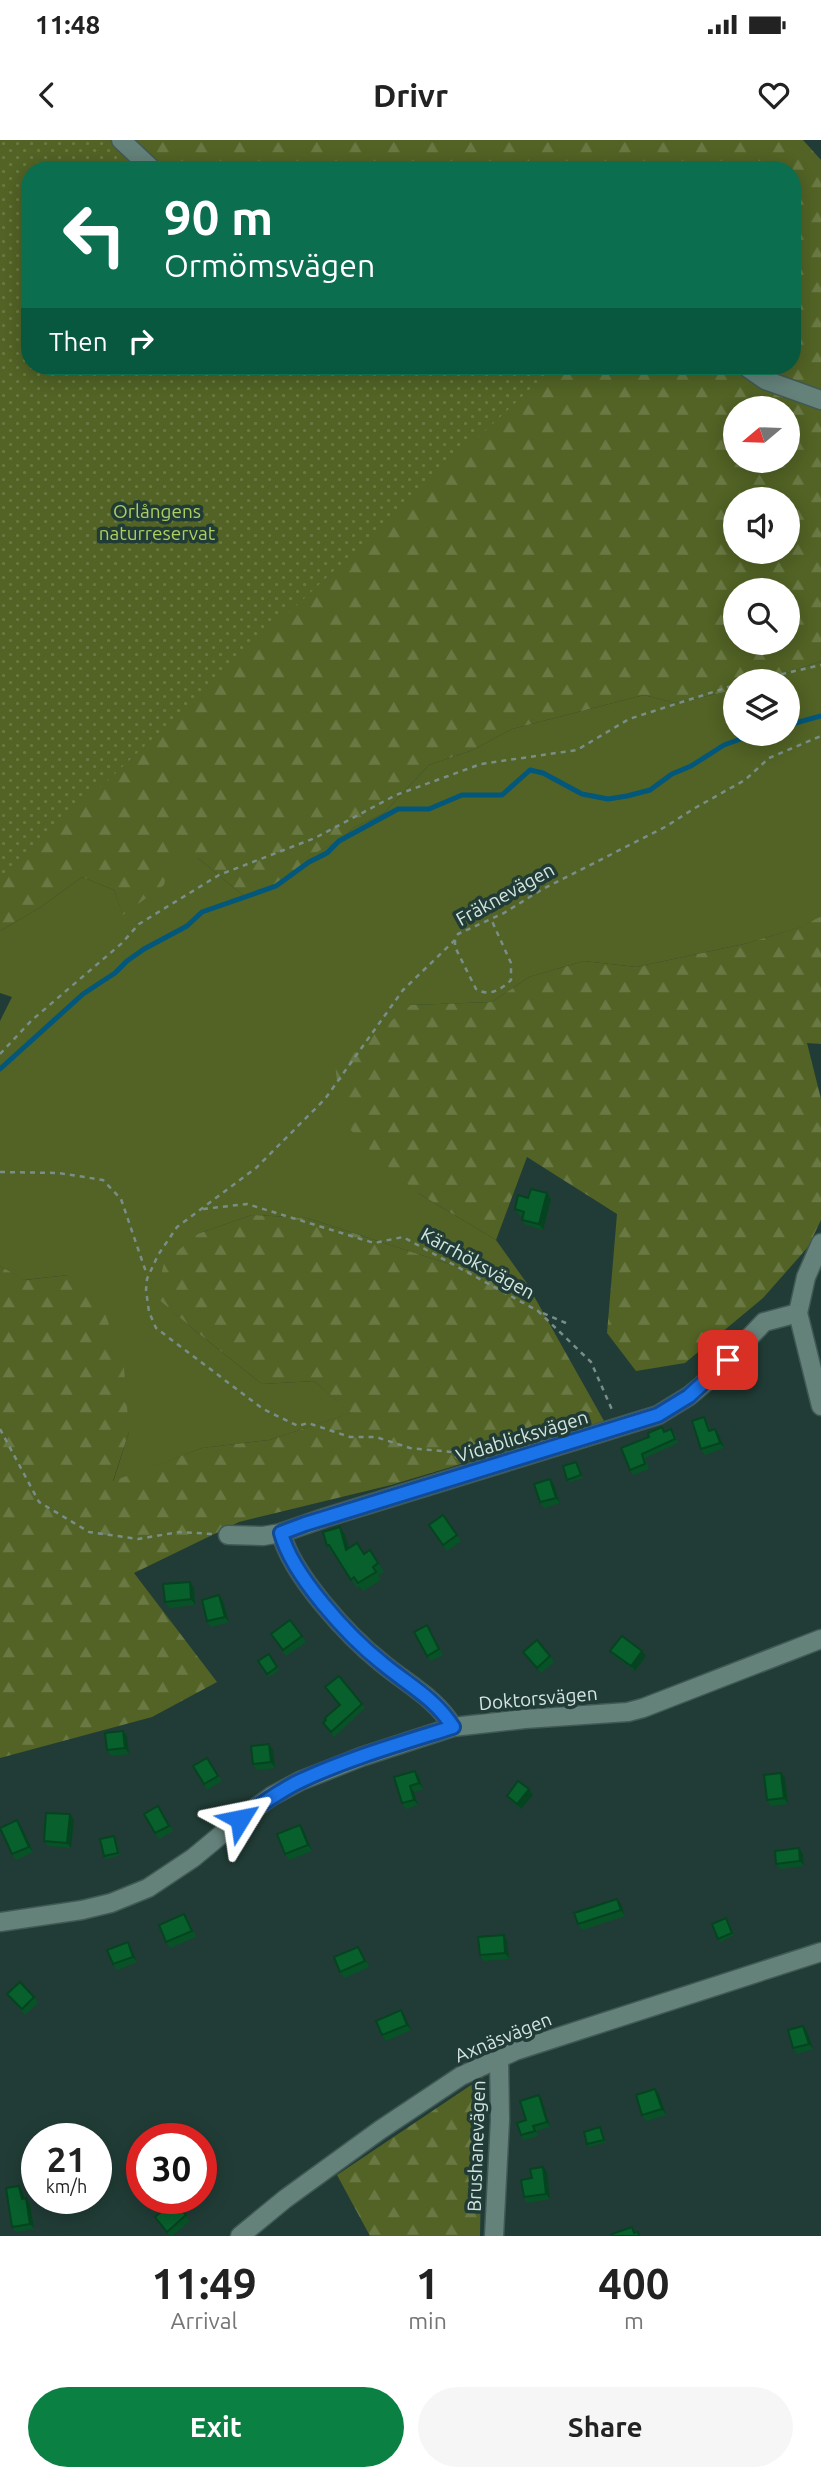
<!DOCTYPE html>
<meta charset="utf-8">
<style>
:root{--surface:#fff;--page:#f6f6f6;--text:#222;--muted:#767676;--accent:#0b8043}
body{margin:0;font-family:Ubuntu,sans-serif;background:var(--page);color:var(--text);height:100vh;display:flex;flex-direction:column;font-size:26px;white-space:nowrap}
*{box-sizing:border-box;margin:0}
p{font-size:23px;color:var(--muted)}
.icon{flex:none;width:38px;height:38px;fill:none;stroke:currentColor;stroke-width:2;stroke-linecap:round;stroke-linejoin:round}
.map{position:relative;height:2096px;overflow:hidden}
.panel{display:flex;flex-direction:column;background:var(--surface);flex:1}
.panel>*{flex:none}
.hud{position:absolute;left:21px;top:21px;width:780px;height:214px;border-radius:28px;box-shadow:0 4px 18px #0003;background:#0b6e4f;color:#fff;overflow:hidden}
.needle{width:46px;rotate:251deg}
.tools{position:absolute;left:723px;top:256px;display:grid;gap:14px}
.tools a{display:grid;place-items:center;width:77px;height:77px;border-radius:50%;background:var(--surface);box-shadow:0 4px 18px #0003;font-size:35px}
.speed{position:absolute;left:21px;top:1983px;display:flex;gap:14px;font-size:35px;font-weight:700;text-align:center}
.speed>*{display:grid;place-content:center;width:91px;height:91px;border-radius:50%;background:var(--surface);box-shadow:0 4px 18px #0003;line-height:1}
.speed small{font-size:18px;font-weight:400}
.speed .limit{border:10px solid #d22;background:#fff;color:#111}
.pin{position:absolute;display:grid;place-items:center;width:60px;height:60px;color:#fff;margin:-30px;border-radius:14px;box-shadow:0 4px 10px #0006}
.me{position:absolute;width:77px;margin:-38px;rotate:55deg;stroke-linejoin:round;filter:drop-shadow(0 0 5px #0008)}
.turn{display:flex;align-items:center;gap:24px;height:147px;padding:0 28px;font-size:32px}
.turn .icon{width:91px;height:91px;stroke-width:2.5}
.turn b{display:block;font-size:49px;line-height:60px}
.then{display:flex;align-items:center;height:66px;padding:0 28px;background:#0003;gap:14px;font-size:26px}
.eta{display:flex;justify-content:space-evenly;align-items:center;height:119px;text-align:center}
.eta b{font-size:42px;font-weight:700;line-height:49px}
.action{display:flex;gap:14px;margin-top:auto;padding:14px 28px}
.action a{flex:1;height:80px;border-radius:42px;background:var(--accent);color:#fff;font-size:28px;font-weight:700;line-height:80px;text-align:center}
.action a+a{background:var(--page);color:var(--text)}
.status{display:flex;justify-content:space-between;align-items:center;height:49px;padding:0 35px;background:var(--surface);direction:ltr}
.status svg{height:19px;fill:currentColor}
header{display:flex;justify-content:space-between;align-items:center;height:91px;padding:0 28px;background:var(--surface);font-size:32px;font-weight:700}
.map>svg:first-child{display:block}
</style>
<div class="status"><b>11:48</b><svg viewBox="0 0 49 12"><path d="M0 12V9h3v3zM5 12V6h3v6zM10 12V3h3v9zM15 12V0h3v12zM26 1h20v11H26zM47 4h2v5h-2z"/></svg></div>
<header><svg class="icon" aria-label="back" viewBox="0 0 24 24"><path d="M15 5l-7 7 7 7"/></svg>Drivr<svg class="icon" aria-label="heart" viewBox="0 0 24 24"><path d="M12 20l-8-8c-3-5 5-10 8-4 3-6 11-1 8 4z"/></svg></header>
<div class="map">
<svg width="821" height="2096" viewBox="0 0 821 2096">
<defs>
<pattern id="forest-firs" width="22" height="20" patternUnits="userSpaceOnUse" patternTransform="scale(1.75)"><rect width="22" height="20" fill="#526325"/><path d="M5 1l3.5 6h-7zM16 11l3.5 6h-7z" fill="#6a7944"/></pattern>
<pattern id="park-dots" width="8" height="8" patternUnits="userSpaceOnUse" patternTransform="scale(1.75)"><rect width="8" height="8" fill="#526325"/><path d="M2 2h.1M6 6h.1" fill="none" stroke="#6a7944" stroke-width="1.8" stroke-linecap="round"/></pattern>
</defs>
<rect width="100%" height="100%" fill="#213c36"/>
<polygon fill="#526325" points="821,521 821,776 802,787 744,804 636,827 584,821 529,837 492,862 411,865 418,1053 496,1100 526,1142 480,1134 307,1078 252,1075 197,1094 157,1157 198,1193 262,1244 314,1241 352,1273 269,1300 202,1308 113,1342 129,1292 68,1135 24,1140 0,1126 0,881 12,857 0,853 0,791 41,767 82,737 114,750 123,774 170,718 198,718 245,757 294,733 306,717 339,701 353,688 384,673 429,625 473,610 512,589 644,555 675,563 735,550 735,593 788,593 788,541 765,541"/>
<g fill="url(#forest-firs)" fill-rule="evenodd">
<path d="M0,0H803L821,20V521L765,541H735V550L675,563L644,555L512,589L473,610L429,625L384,673L353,688L339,701L307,717L294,733L276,746L245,757L198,718H170L164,745L123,775L114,750L82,737L41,767L0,791ZM30,30H793V226H30ZM735,268H788V320H735ZM735,359H788V411H735ZM735,450H788V502H735Z"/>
<polygon points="821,776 821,904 807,903 821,959 821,1080 808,1107 763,1158 685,1223 636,1231 607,1193 617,1074 527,1017 496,1100 418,1053 376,1016 343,982 335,926 411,865 492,862 529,837 584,821 636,827 744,804 801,787"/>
<polygon points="252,1075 307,1078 480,1134 526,1142 604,1281 391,1345 239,1382 134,1433 217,1542 152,1577 0,1618 0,1126 25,1140 68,1135 98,1153 124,1228 129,1292 113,1341 202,1308 269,1300 351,1273 314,1241 262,1244 198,1193 156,1157 164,1123 197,1094"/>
<polygon points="483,1937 480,2096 370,2096 337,2035"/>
</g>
<polygon fill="url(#park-dots)" points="0,0 103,0 137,30 30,30 30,226 555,226 0,740"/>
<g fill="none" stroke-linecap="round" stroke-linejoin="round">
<g stroke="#03577a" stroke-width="5">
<polyline points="788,585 821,576"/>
<polyline points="0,929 83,854 115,833 127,821 144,809 187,786 202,772 276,746 309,722 327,713 339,701 398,669 429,669 462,655 502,655 530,630 543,633 582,654 608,659 627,656 650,650 672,634 691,626 724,605 757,593"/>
</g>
<g stroke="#415955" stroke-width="21">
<g id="minor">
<polyline points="121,0 153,30"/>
<polyline points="745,226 765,240 821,260"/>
<polyline points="821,1103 806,1137 798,1173 821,1266"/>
<path d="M281,1393C292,1435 348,1496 382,1523C407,1544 436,1558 453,1587"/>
<polyline points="228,1395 263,1396 281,1393 324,1378 658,1275 689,1256 712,1237 764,1182 798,1173"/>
<polyline points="0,1782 82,1770 111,1763 148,1748 193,1718 240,1679 272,1656 300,1641 361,1617 453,1587 525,1579 628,1572 643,1568 821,1499"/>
<polyline points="240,2096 285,2059 380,1990 461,1936 515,1911 821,1812"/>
<polyline points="494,2096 500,1980 499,1918"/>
</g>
</g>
<g stroke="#798e89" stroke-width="2.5" stroke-dasharray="5 5" stroke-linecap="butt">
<polyline points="752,541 821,525"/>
<path d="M455,800V807L476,849C489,857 501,850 511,840V823L491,779"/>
<polyline points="0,914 32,880 122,803 139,784 219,735 315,698 396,655 481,624 577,610 629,579 735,545"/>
<polyline points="0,1032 59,1033 103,1040 121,1059 147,1135"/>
<polyline points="203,1069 247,1064 374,1103 403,1097 538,1171"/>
<polyline points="566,1183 538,1171 591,1222 613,1272"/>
<polyline points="0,1289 39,1362 89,1392 138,1399 179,1392 213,1394"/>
<polyline points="459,1319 451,1312 410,1308 376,1297 350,1297 308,1283 298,1286 263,1269 156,1188 149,1172 146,1150 147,1139 158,1115 177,1087 256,1028 325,959 403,850 455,800 458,794 504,773 541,750 665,687 695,668 745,640 769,618 821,596"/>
</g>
<use href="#minor" stroke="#64817a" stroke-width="18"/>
</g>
<g fill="#075327">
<polygon points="547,1053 551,1059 543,1090 526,1085 522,1080 523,1076 519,1075 515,1069 528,1058"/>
<polygon points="708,1283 711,1291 719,1295 724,1308 705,1315 701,1309"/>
<polygon points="665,1292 675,1294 678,1303 645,1318 649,1329 633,1335 630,1330 621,1308"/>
<polygon points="578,1324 583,1338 569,1342 567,1340"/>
<polygon points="554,1345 560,1363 544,1368 540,1362"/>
<polygon points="443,1375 461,1401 447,1411 429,1385"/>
<polygon points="340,1387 345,1395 349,1408 364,1414 370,1410 384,1432 378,1435 381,1440 363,1451 359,1446 357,1448 335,1414 333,1414 327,1406"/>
<polygon points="194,1448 195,1465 169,1468 165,1462"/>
<polygon points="219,1455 223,1461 229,1482 211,1487 207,1481"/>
<polygon points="290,1480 306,1502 286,1516 271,1494"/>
<polygon points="427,1485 443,1515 431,1521 427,1516"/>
<polygon points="610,1511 642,1511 646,1516 635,1531 614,1516"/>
<polygon points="523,1512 550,1516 554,1522 541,1533"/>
<polygon points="269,1514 279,1530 269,1537 258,1521"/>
<polygon points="362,1564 365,1568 334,1597 323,1583"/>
<polygon points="123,1591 127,1596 129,1614 111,1616 107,1610"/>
<polygon points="273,1610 275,1628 257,1630 253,1624"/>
<polygon points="207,1618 222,1641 207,1650 193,1626"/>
<polygon points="415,1631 419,1637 423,1649 414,1652 418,1665 406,1669 402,1663"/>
<polygon points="781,1633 785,1638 788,1664 771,1666 767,1660"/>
<polygon points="529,1649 533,1655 521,1669 511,1661 507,1656"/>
<polygon points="162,1672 173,1691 159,1699 155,1693"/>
<polygon points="70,1674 74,1680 71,1708 48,1706 44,1701"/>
<polygon points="21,1686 33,1712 16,1720 12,1714"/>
<polygon points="304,1691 312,1711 289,1720 285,1714"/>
<polygon points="114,1696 116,1699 120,1715 106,1719 104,1716"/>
<polygon points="799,1708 803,1714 804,1726 780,1729 776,1724"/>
<polygon points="621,1764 625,1776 582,1790 578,1784"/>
<polygon points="184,1774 188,1779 196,1797 170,1808 166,1802"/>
<polygon points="728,1780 734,1795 720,1802 718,1799"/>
<polygon points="504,1795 507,1801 509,1819 484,1821 480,1815"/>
<polygon points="128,1802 131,1808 137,1822 117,1830 113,1824"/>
<polygon points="362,1812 369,1827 344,1838 340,1832"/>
<polygon points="7,1854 34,1857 38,1863 25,1875"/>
<polygon points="401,1870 405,1876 411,1890 386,1901 382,1895"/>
<polygon points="807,1891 813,1909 797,1914 793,1908"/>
<polygon points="659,1954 666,1975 646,1981 642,1975"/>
<polygon points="539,1955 542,1960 550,1987 536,1991 538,1996 524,2000 521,1995 526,1980"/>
<polygon points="600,1987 602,1990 606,2002 589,2007 587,2004"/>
<polygon points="547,2032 550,2059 527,2063 524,2057 532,2038"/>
<polygon points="19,2046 23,2052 24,2058 30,2064 34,2089 16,2092 12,2087"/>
<polygon points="186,2075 190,2081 172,2096 170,2096 155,2077"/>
</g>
<g fill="#064320">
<polygon points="547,1053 551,1059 543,1090 539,1084"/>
<polygon points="715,1289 719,1295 724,1308 720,1303"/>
<polygon points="550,1339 554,1345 560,1363 556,1358"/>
<polygon points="340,1387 345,1395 352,1418 346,1410"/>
<polygon points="190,1442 194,1448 195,1465 191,1459"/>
<polygon points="219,1455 223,1461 229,1482 225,1477"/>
<polygon points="642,1511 646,1516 635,1531 631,1526"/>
<polygon points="123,1591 127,1596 129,1614 125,1608"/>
<polygon points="269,1604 273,1610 275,1628 271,1622"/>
<polygon points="415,1631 419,1637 423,1649 419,1643"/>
<polygon points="781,1633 785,1638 788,1664 784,1658"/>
<polygon points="410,1646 414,1652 418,1665 414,1660"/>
<polygon points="529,1649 533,1655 521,1669 517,1664"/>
<polygon points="70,1674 74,1680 71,1708 67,1703"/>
<polygon points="17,1680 21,1686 33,1712 29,1707"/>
<polygon points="300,1685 304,1691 312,1711 308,1705"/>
<polygon points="799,1708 803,1714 804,1726 800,1721"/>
<polygon points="617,1759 621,1764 625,1776 621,1770"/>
<polygon points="504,1795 507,1801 509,1819 505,1813"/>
<polygon points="128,1802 131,1808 137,1822 133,1817"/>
<polygon points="401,1870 405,1876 411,1890 407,1885"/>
<polygon points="803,1886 807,1891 813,1909 809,1904"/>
<polygon points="655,1949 659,1954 666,1975 662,1969"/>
<polygon points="539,1955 542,1960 550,1987 547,1982"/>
<polygon points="543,2027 547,2032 550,2059 546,2054"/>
<polygon points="19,2046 23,2052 25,2064 22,2059"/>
<polygon points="26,2058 30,2064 34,2089 30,2084"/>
</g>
<g fill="#08602d" stroke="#064320" stroke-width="2">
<polygon points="531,1049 547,1053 539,1084 522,1080 524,1072 515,1069 518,1055 528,1058"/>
<polygon points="704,1277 709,1291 715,1289 720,1303 701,1309 692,1281"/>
<polygon points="662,1287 664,1292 671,1289 675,1299 642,1314 645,1324 630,1330 621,1308 649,1297 648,1293"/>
<polygon points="576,1322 581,1335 567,1340 563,1326"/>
<polygon points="550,1339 556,1358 540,1362 534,1344"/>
<polygon points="443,1375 457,1395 443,1405 429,1385"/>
<polygon points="340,1387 346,1410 357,1403 364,1414 370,1410 378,1423 373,1427 376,1432 358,1443 354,1437 351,1440 329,1405 327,1406 323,1392"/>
<polygon points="190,1442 191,1459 165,1462 163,1444"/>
<polygon points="219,1455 225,1477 207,1481 202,1460"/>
<polygon points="290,1480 302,1496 283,1510 271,1494"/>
<polygon points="427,1485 439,1509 427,1516 414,1492"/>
<polygon points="622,1496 642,1511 631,1526 610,1511"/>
<polygon points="537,1500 550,1516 537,1528 523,1512"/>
<polygon points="269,1514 277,1527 267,1534 258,1521"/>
<polygon points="339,1536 362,1564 331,1592 323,1583 326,1580 325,1578 340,1565 325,1547"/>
<polygon points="123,1591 125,1608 107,1610 105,1593"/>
<polygon points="269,1604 271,1622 253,1624 251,1606"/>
<polygon points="207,1618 218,1636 204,1644 193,1626"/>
<polygon points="415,1631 419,1643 410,1646 414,1660 402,1663 394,1637"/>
<polygon points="781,1633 784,1658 767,1660 764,1635"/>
<polygon points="518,1641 529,1649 517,1664 507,1656"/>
<polygon points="158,1666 169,1686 155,1693 144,1674"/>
<polygon points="46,1673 70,1674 67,1703 44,1701"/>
<polygon points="17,1680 29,1707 12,1714 0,1688"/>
<polygon points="300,1685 308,1705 285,1714 277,1694"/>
<polygon points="114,1696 118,1713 104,1716 100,1699"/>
<polygon points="799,1708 800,1721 776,1724 775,1711"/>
<polygon points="617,1759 621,1770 578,1784 574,1773"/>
<polygon points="184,1774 192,1791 166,1802 159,1785"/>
<polygon points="726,1778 732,1793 718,1799 712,1784"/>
<polygon points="504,1795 505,1813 480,1815 478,1797"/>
<polygon points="128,1802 133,1817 113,1824 107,1810"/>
<polygon points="358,1807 365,1821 340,1832 334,1817"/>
<polygon points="20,1842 34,1857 22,1869 7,1854"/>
<polygon points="401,1870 407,1885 382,1895 376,1881"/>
<polygon points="803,1886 809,1904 793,1908 788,1890"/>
<polygon points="655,1949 662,1969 642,1975 636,1955"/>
<polygon points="539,1955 547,1982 533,1986 535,1991 521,1995 517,1983 526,1980 520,1961"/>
<polygon points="600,1987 604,2000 587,2004 584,1992"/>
<polygon points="543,2027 546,2054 524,2057 521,2040 532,2038 530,2029"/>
<polygon points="19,2046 22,2059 26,2058 30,2084 12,2087 6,2048"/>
<polygon points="174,2061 186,2075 167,2092 155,2077"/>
<polygon points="632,2087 634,2093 638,2092 639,2096 613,2096 612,2094"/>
</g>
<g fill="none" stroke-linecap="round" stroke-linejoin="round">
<g stroke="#114b97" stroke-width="18">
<path id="route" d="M240,1679C260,1665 279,1651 300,1641C349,1618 402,1603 453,1587C435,1558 407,1544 382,1523C348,1496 292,1435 281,1393L305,1384L658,1275L689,1256L728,1220"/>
</g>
<use href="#route" stroke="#1a73e8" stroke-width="12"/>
</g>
<g text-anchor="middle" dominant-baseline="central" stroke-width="7" stroke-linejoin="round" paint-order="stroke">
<g font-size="19" fill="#afce60" stroke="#213c36">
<text x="157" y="371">Orlångens<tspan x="157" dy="22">naturreservat</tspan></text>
</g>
<g font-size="19" fill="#d5e5e1" stroke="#213c36">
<text transform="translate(505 754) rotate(-29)">Fräknevägen</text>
<text transform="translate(478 1123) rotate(29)">Kärrhöksvägen</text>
<text transform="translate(522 1296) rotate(-17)">Vidablicksvägen</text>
<text transform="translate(538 1558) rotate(-5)">Doktorsvägen</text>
<text transform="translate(503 1897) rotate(-22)">Axnäsvägen</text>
<text transform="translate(476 2006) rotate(-88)">Brushanevägen</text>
</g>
</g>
</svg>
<div class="tools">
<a><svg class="needle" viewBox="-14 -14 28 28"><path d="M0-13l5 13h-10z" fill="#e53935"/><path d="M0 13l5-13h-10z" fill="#767676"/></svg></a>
<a><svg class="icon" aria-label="sound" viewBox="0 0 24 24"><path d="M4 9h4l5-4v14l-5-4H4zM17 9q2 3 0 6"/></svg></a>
<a><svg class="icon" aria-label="search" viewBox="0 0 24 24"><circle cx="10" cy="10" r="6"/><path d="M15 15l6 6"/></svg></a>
<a><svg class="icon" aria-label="layers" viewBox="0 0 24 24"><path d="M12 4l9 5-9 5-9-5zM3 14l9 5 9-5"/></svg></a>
</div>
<div class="speed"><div>21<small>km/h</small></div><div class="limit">30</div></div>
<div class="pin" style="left:728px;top:1220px;background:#d93025"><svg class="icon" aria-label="arrive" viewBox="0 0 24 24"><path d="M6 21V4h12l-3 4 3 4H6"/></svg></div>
<svg class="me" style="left:240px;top:1679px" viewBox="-20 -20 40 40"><path d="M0-17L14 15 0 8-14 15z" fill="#1a73e8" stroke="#fff" stroke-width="4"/></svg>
<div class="hud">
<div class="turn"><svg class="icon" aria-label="left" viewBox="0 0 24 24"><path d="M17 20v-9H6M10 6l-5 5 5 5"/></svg><div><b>90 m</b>Ormömsvägen</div></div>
<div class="then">Then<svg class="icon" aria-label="right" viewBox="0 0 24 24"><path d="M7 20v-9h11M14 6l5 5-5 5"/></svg></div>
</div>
</div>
<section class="panel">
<div class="eta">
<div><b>11:49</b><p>Arrival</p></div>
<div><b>1</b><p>min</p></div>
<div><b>400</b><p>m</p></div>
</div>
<div class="action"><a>Exit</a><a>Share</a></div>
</section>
